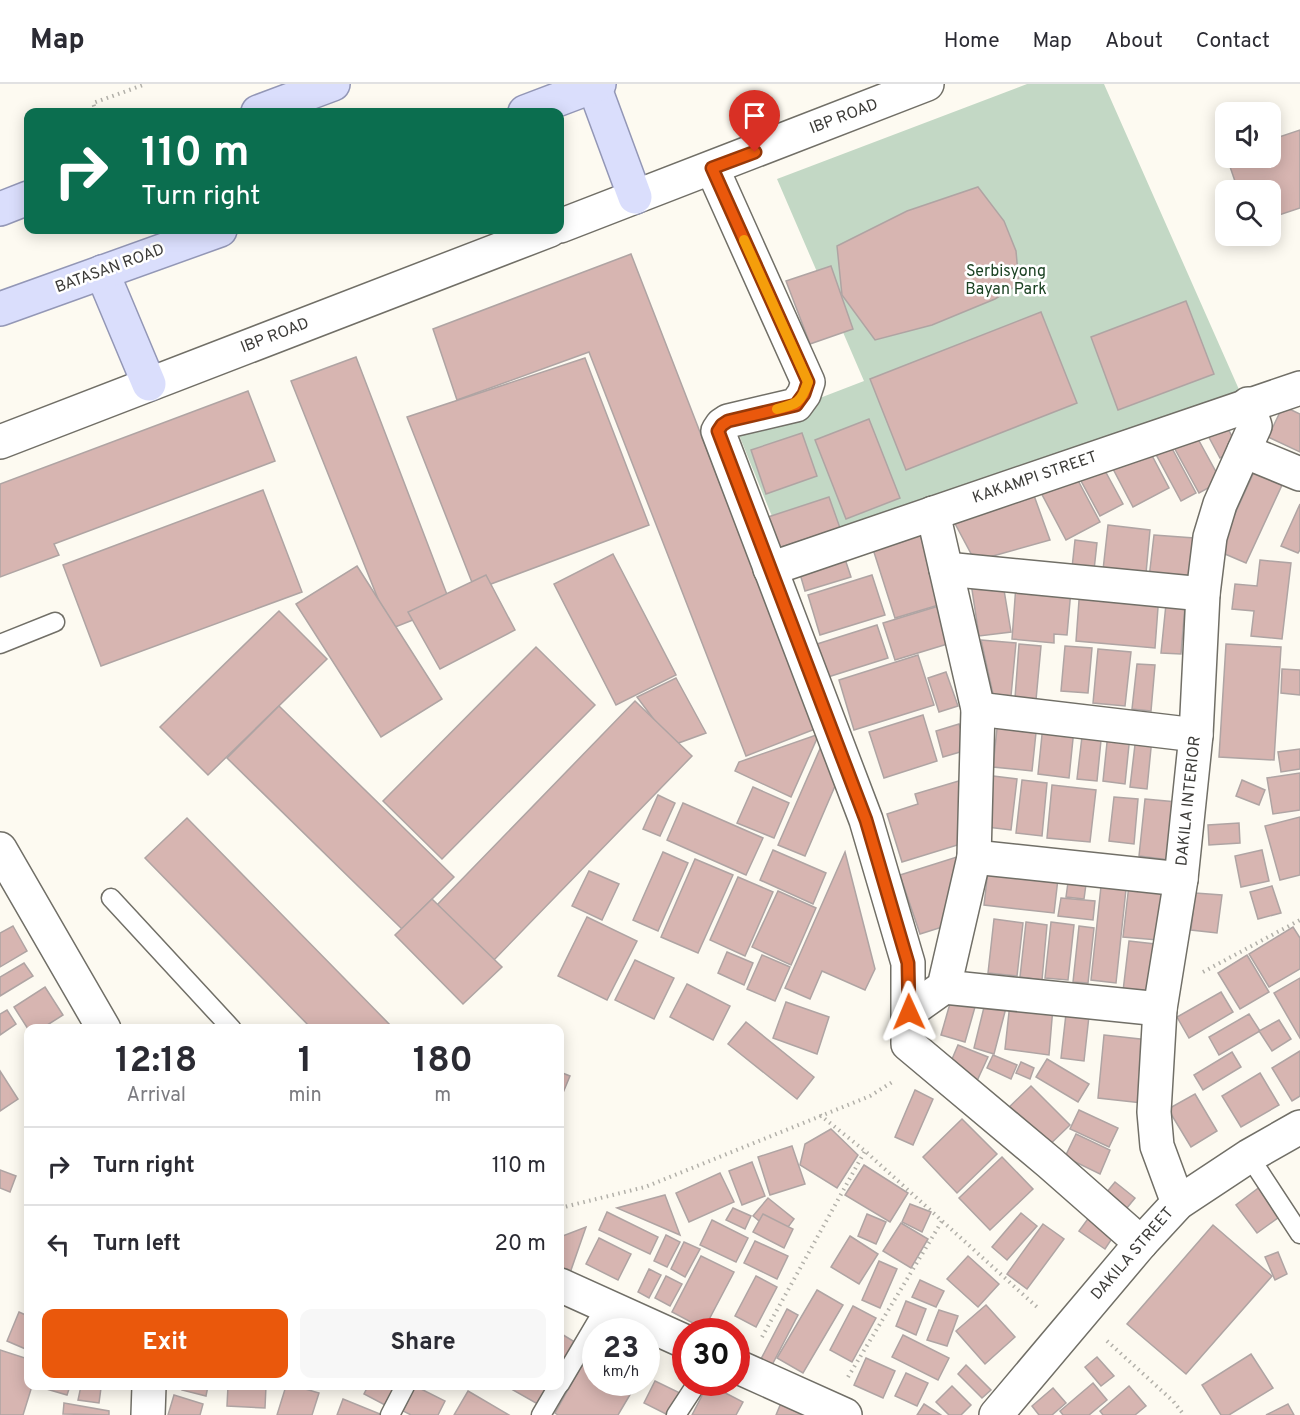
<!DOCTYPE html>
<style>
:root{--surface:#fff;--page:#f7f7f7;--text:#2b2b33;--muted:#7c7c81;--line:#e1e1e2;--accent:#ea580c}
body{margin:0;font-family:Overpass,sans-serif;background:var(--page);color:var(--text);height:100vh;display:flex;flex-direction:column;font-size:22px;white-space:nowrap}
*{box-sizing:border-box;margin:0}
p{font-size:20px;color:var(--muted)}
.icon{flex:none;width:33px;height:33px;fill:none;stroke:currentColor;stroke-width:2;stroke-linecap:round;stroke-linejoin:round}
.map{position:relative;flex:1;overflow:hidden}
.sheet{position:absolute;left:24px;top:940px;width:540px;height:366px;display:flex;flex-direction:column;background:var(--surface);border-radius:12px;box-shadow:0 3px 15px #0003}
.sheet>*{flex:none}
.banner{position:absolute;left:24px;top:24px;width:540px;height:126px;border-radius:12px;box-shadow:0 3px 15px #0003;background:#0b6e4f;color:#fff;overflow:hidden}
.controls{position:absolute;left:1215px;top:18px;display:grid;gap:12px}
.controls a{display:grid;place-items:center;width:66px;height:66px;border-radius:12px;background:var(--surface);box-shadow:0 3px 15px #0003;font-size:30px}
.speed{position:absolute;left:582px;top:1234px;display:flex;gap:12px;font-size:30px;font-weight:700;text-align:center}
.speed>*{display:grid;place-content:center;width:78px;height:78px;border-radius:50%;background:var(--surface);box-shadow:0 3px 15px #0003;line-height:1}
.speed small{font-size:15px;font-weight:400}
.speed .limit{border:9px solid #d22;background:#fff;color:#111}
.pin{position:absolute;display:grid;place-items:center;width:51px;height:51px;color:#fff;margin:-62px -26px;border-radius:50% 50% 50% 0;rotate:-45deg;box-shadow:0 0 6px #0007}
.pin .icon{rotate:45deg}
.me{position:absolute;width:66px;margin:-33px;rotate:359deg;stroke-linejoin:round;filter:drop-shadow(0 0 4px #0008)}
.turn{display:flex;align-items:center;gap:21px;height:126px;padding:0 18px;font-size:27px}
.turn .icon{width:78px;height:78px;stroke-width:2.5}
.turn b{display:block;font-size:42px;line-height:51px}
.eta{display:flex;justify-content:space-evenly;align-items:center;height:102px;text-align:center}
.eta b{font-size:36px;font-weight:700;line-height:42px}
.action{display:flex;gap:12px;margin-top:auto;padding:12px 18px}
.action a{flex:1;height:69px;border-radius:12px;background:var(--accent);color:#fff;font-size:24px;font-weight:700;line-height:69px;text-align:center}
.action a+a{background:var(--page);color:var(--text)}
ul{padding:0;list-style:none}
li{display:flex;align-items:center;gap:18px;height:78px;padding:0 18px;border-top:2px solid var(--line)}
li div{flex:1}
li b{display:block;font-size:22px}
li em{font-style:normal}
header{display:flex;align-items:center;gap:36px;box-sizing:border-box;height:84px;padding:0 30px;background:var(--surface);border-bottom:2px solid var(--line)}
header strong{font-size:28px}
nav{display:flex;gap:33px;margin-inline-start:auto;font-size:21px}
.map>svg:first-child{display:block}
</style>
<header>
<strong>Map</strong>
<nav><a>Home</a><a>Map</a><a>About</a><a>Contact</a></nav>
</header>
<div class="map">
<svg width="1300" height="1331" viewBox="0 0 1300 1331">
<rect width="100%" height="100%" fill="#fdfaf1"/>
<polygon fill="#c3d8c5" points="1027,0 1104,0 1241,310 786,467 737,346 864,297 777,95"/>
<g fill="#d7b5b1" stroke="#afa4a3" stroke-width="1.5">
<polygon points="1300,46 1300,124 1270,134 1270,106 1238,106 1227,74 1270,74 1270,56"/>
<polygon points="978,103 1004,137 1016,167 1019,200 995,215 932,241 875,256 842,211 837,162 907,127"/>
<polygon points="631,170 815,645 746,672 589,268 457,316 433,245"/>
<polygon points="831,182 853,245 810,260 786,197"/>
<polygon points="1186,217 1214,290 1118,326 1091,253"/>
<polygon points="1041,228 1077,319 906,386 870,295"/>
<polygon points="356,273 451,521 390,545 291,297"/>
<polygon points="585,274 649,441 475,506 407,333"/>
<polygon points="248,307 275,377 54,460 59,471 0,493 0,400"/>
<polygon points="1283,322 1300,330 1300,368 1268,353"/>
<polygon points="869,335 900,414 846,435 815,356"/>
<polygon points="1223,335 1238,364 1220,374 1204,344"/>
<polygon points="1192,344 1221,397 1199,409 1170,356"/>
<polygon points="802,349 817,392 766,410 751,366"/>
<polygon points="1167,355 1196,409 1181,417 1152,363"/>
<polygon points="1147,362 1169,404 1133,423 1111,381"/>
<polygon points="1103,383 1123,420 1100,432 1080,395"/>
<polygon points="1072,385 1100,438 1066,456 1038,403"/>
<polygon points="1254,388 1282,401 1246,479 1218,467"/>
<polygon points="263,406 302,508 101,582 63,481"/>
<polygon points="1032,406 1050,456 975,477 952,434"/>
<polygon points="829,413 840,444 778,464 768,433"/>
<polygon points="1300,420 1300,466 1298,469 1281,462"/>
<polygon points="1108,441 1150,446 1145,500 1102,495"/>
<polygon points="919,447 942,520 895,534 872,462"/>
<polygon points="1154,451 1194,454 1189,499 1149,494"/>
<polygon points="1075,456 1097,459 1093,495 1071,493"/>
<polygon points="843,469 851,493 805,507 798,483"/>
<polygon points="613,470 676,591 616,621 554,500"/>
<polygon points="1260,476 1291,479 1282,555 1251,552 1254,527 1232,525 1235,500 1257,502"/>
<polygon points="357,482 442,615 381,653 296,520"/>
<polygon points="486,491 515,546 440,585 408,528"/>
<polygon points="872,491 885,531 820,551 808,511"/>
<polygon points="1002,494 1011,548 979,552 971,499"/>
<polygon points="1016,501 1071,506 1067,551 1054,550 1054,559 1012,555"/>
<polygon points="1080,503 1159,510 1155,564 1076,557"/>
<polygon points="1166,520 1185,521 1181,570 1161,569"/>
<polygon points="942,521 954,558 895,576 883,539"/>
<polygon points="279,527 327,575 208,691 160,643"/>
<polygon points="877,541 888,574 828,593 817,560"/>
<polygon points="981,556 1016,559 1011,612 993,610"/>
<polygon points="1019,560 1041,562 1036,616 1015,614"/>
<polygon points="1226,560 1281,563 1274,676 1219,673"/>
<polygon points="1065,562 1092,564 1088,609 1061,607"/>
<polygon points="536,563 595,621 442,775 383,717"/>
<polygon points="1098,565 1131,568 1125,622 1093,619"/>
<polygon points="918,571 934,621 854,646 839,596"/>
<polygon points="1137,580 1155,581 1151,627 1132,625"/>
<polygon points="1282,585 1300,586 1300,611 1281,609"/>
<polygon points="946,588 958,622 939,628 928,594"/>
<polygon points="676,594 706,649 673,661 637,613"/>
<polygon points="635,617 692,672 492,878 435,823"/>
<polygon points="279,622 454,793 402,845 227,674"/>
<polygon points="923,631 937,677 884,694 869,648"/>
<polygon points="998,635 1037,639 1032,687 993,683"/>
<polygon points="959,640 967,666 943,673 936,647"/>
<polygon points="1043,641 1074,645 1069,694 1038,690"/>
<polygon points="1083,644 1102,646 1097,697 1077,695"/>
<polygon points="1108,649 1130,651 1125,700 1103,697"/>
<polygon points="819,650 791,713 735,687 739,678"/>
<polygon points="1136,652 1152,654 1147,705 1130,703"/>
<polygon points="823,658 838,695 805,772 778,761"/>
<polygon points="1300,665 1300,685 1281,688 1278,668"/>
<polygon points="1300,689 1300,726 1273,730 1267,694"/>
<polygon points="985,691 1017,695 1011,746 979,742"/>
<polygon points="962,696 964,759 902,778 887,730 918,720 915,710"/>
<polygon points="1022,696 1047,699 1042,752 1016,749"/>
<polygon points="1242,696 1265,706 1259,721 1236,712"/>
<polygon points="1052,701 1096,706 1090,758 1047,754"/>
<polygon points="753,703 789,719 774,754 737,739"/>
<polygon points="658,711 675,719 660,752 643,745"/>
<polygon points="1114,713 1138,715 1134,760 1109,757"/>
<polygon points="1145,715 1177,718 1170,776 1139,772"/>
<polygon points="683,719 763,754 746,791 667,756"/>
<polygon points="1300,733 1300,791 1280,796 1265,742"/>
<polygon points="187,734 394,945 312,945 145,774"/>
<polygon points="1239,739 1240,759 1209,761 1208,741"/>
<polygon points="773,766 826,789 813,820 760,796"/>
<polygon points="1262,766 1269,797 1241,803 1235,772"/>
<polygon points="663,768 688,779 658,847 633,836"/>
<polygon points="845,768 875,885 865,906 822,887 810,915 785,904"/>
<polygon points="960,772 955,839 920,850 900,791"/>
<polygon points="695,775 733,791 698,869 661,853"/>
<polygon points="989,778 1059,786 1054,829 984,821"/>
<polygon points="589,787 619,800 602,836 572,822"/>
<polygon points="1069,791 1087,793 1084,815 1066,813"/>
<polygon points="1130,792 1177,797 1170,857 1123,853"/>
<polygon points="738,793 773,808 745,872 710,856"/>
<polygon points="1102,793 1127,796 1116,899 1091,896"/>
<polygon points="1272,802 1281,829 1258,835 1250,808"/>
<polygon points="778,807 816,824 791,881 752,863"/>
<polygon points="1195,809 1222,811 1217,849 1191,846"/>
<polygon points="1061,814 1095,817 1093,836 1058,832"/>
<polygon points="432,815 502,883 463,920 395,851"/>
<polygon points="587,833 637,857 607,916 558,892"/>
<polygon points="994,835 1023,839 1017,892 988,889"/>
<polygon points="1026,838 1047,841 1042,896 1020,893"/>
<polygon points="1051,838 1074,841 1068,896 1045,894"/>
<polygon points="13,842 27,867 0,883 0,849"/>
<polygon points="1079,842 1094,844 1088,899 1073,898"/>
<polygon points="1293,843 1300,854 1300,885 1269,903 1249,870"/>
<polygon points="1129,857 1164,861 1159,911 1123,907"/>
<polygon points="727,868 753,879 744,901 718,889"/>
<polygon points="762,871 790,883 775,917 747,905"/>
<polygon points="1247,871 1269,908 1240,925 1218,889"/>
<polygon points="635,876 674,894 654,935 615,916"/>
<polygon points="24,879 33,892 0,912 0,893"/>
<polygon points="1300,894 1300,954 1274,909"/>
<polygon points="687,900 730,922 713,956 670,933"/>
<polygon points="45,903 63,931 41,945 28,945 14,923"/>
<polygon points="1221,908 1233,928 1189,954 1177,933"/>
<polygon points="953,909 977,916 965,958 941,951"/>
<polygon points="987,911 1008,916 994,970 974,964"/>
<polygon points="786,918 829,933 817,970 773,954"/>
<polygon points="1010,919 1053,923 1049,971 1005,965"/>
<polygon points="1067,921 1090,923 1084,977 1061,974"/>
<polygon points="7,926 16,940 0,951 0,930"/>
<polygon points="1249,930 1260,947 1219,971 1209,953"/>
<polygon points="1279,936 1291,955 1272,967 1259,947"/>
<polygon points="746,938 814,993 797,1015 728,960"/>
<polygon points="1104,951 1149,956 1142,1019 1098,1014"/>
<polygon points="958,961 988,973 976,999 947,987"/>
<polygon points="1300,967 1300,1012 1292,1017 1272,984"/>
<polygon points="1232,968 1241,983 1203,1006 1194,991"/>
<polygon points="993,971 1017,981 1011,995 987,984"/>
<polygon points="1047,975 1089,1000 1078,1018 1036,993"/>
<polygon points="1021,978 1034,984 1030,995 1016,989"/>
<polygon points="0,987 18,1015 0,1027"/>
<polygon points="560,988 570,992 560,1016"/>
<polygon points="1260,989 1279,1021 1241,1043 1222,1012"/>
<polygon points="1031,1002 1070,1041 1041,1069 1003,1029"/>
<polygon points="915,1006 933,1015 913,1061 895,1053"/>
<polygon points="1195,1010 1217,1047 1191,1063 1168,1025"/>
<polygon points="1079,1026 1118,1044 1109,1063 1070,1045"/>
<polygon points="962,1035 997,1070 957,1109 923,1073"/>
<polygon points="831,1045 858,1071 837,1104 800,1081 805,1060"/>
<polygon points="1076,1050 1110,1066 1100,1090 1065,1073"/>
<polygon points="792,1062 805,1100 770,1111 758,1073"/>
<polygon points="1002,1073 1033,1105 990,1146 959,1114"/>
<polygon points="752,1078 765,1112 742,1121 729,1087"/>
<polygon points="864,1081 908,1109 890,1138 845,1111"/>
<polygon points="0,1086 16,1092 10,1108 0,1104"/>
<polygon points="720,1089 734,1118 689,1138 676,1109"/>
<polygon points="1115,1098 1135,1114 1122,1130 1102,1114"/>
<polygon points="1261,1102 1282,1131 1257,1149 1236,1121"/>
<polygon points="665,1111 680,1151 617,1124"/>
<polygon points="768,1114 794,1135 780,1154 753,1132"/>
<polygon points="910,1120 931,1128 922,1148 902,1138"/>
<polygon points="733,1124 751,1132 745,1145 726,1136"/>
<polygon points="607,1128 658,1153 650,1170 599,1146"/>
<polygon points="1021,1129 1037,1142 1007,1176 992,1163"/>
<polygon points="763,1130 793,1145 784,1164 753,1148"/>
<polygon points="867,1130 886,1138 876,1160 858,1152"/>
<polygon points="1090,1132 1115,1150 1105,1165 1079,1147"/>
<polygon points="712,1136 748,1154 736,1178 700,1161"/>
<polygon points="901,1139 928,1155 911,1184 883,1167"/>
<polygon points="1043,1140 1064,1155 1027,1205 1007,1190"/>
<polygon points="1213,1141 1272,1192 1186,1290 1127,1240"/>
<polygon points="586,1143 570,1189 560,1186 560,1153"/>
<polygon points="666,1151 680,1158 667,1183 654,1177"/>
<polygon points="850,1152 878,1170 859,1200 831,1183"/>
<polygon points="599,1154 631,1170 618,1196 586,1180"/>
<polygon points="755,1157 788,1172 777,1195 744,1179"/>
<polygon points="684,1158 700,1165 685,1193 671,1185"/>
<polygon points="1278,1168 1287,1190 1275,1196 1265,1173"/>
<polygon points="701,1172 734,1188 704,1245 672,1228"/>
<polygon points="968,1172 999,1200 978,1223 947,1195"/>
<polygon points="879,1177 897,1185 880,1224 862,1216"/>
<polygon points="649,1185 661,1191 649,1214 638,1208"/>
<polygon points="666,1192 682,1200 670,1222 655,1214"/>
<polygon points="756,1192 777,1203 756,1243 735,1232"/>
<polygon points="920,1196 944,1207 936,1223 912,1213"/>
<polygon points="817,1206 843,1221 803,1289 777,1274"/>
<polygon points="906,1217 926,1225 916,1251 896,1242"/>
<polygon points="986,1221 1015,1253 985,1280 956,1247"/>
<polygon points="853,1222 876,1234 852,1278 830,1266"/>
<polygon points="787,1225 798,1231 772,1281 761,1275"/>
<polygon points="939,1226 958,1232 947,1262 927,1256"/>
<polygon points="19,1228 28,1232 28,1266 7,1257"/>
<polygon points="560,1249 578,1260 560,1294"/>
<polygon points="903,1251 949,1274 938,1296 892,1273"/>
<polygon points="591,1265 596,1267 596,1299 637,1299 618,1331 558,1331 555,1329"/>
<polygon points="0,1266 28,1275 28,1302 32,1302 23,1331 0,1331"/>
<polygon points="1251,1270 1273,1304 1229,1331 1221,1331 1202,1301"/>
<polygon points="1097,1273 1114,1292 1101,1302 1085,1283"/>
<polygon points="866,1274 895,1287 883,1314 854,1301"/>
<polygon points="966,1281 991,1306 982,1314 958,1290"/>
<polygon points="906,1289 928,1299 917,1322 895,1312"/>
<polygon points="655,1297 680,1309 668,1331 644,1319"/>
<polygon points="1093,1299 1107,1316 1089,1331 1063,1331 1060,1327"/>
<polygon points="708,1300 743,1318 736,1331 692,1331"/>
<polygon points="44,1302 70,1302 67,1311 43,1304"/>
<polygon points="81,1302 101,1304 99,1319 78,1316"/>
<polygon points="183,1302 208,1302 206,1312 182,1306"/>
<polygon points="228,1302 266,1302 265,1324 227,1322"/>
<polygon points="286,1302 295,1302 319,1309 312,1331 277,1331"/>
<polygon points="368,1302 395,1302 385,1321 364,1310"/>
<polygon points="415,1302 445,1317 438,1331 411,1331 403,1327"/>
<polygon points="506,1302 555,1302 543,1323"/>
<polygon points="952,1302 971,1321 961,1331 949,1331 936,1318"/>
<polygon points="1129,1302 1146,1322 1135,1331 1103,1331 1100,1327"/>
<polygon points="1053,1304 1066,1319 1052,1331 1039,1331 1032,1322"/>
<polygon points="468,1307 509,1331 454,1331"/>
<polygon points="174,1311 203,1320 200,1331 168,1331"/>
<polygon points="343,1315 380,1330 379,1331 337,1331"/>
<polygon points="64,1319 109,1327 109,1331 63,1330"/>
<polygon points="781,1319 808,1331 776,1331"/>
<polygon points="924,1320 941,1331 917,1331"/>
<polygon points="1288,1320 1294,1331 1266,1331"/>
</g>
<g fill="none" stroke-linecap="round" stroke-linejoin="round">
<g stroke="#716f67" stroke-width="21">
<g id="service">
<polyline points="0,560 55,538"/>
<polyline points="111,814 232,945"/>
<polyline points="1249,1072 1300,1150"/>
<polyline points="560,1300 606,1222"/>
<polyline points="390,1331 405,1302"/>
<polyline points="541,1331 558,1302"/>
<polyline points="676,1331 697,1299"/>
</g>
</g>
<g stroke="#716f67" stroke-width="36">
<g id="minor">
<polyline points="712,84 808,298 804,310 796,321 728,337 722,341 718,347 866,736 908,879 908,960 1050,1079 1141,1159"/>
<polyline points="560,142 927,0"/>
<polyline points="0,358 550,146"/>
<polyline points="1244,367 1300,390"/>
<polyline points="770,485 1300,304"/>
<polyline points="946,485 1203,510"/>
<polyline points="978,625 1196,651"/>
<polyline points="0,765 104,945"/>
<polyline points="974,773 1181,795"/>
<polyline points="944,903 1160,925"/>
<polyline points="909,928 944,903 974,773 978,625 933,429"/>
<polyline points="1178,1119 1157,1062 1154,1028 1160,925 1181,795 1196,651 1203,510 1210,453 1220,420 1255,342 1248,320"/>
<polyline points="560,1201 686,1258"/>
<polyline points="736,1282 845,1331"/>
<polyline points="148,1331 149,1302"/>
<polyline points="996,1331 1141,1159 1178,1119 1249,1072 1300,1043"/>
</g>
</g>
<g stroke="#9397b6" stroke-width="36">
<g id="primary">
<polyline points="594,2 635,113"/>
<polyline points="258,28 333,0"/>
<polyline points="525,28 599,0"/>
<polyline points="0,125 28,114"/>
<polyline points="102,188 149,300"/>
<polyline points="0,225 220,146"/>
</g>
</g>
<g stroke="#b2b0a9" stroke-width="4" stroke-dasharray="1.5 4.5" stroke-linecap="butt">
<polyline points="96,28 93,19 146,0"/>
<polyline points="1203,888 1300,836"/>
<polyline points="820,1031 865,1067 1038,1224"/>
<polyline points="560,1124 645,1103 870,1012 894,997"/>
<polyline points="762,1253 865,1067"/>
<polyline points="1107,1257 1173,1317 1184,1331"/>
<polyline points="848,1293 942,1137"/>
</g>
<use href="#service" stroke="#fff" stroke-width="18"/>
<use href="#minor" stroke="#fff" stroke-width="33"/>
<use href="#primary" stroke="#dadefc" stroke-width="33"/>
</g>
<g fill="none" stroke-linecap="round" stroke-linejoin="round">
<g stroke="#983908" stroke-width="15">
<polyline id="route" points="755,68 712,84 808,298 804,310 796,321 728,337 722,341 718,347 866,736 908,879 909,928"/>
</g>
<use href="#route" stroke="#ea580c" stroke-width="10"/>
<path stroke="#f59e0b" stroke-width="10" d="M744,156L808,298C801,319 797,320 777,325"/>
</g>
<g text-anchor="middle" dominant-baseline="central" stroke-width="5" stroke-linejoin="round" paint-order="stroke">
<g font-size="16" fill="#3c3b38" stroke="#fff">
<text transform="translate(844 33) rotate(-21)">IBP ROAD</text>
<text transform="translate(110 185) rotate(-20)">BATASAN ROAD</text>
<text transform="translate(275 252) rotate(-21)">IBP ROAD</text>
<text transform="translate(1035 394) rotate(-19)">KAKAMPI STREET</text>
<text transform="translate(1189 717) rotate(-84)">DAKILA INTERIOR</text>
<text transform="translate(1133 1170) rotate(-49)">DAKILA STREET</text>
</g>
<g font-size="16" fill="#1b4223" stroke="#fff">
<text x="1006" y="188">Serbisyong<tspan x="1006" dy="18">Bayan Park</tspan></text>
</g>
</g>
</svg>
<div class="controls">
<a><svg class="icon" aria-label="sound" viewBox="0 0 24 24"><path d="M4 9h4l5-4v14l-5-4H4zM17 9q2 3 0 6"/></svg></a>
<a><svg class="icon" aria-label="search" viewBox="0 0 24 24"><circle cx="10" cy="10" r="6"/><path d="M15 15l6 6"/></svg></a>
</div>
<div class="speed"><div>23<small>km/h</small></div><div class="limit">30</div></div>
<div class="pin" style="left:755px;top:68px;background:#d93025"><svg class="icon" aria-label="arrive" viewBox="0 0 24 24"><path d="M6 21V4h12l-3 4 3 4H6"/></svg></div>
<svg class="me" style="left:909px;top:928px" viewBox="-20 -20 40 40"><path d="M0-17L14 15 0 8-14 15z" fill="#ea580c" stroke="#fff" stroke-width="4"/></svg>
<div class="banner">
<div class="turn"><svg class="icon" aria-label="right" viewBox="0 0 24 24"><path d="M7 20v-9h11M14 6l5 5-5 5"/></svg><div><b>110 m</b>Turn right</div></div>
</div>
<section class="sheet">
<div class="eta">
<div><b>12:18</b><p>Arrival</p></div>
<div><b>1</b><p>min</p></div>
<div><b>180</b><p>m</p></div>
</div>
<ul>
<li><svg class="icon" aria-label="right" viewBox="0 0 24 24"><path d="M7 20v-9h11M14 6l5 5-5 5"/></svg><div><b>Turn right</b></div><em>110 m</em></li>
<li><svg class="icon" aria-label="left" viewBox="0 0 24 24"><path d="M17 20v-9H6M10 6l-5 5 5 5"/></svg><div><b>Turn left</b></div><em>20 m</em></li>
</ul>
<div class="action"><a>Exit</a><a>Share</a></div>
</section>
</div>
